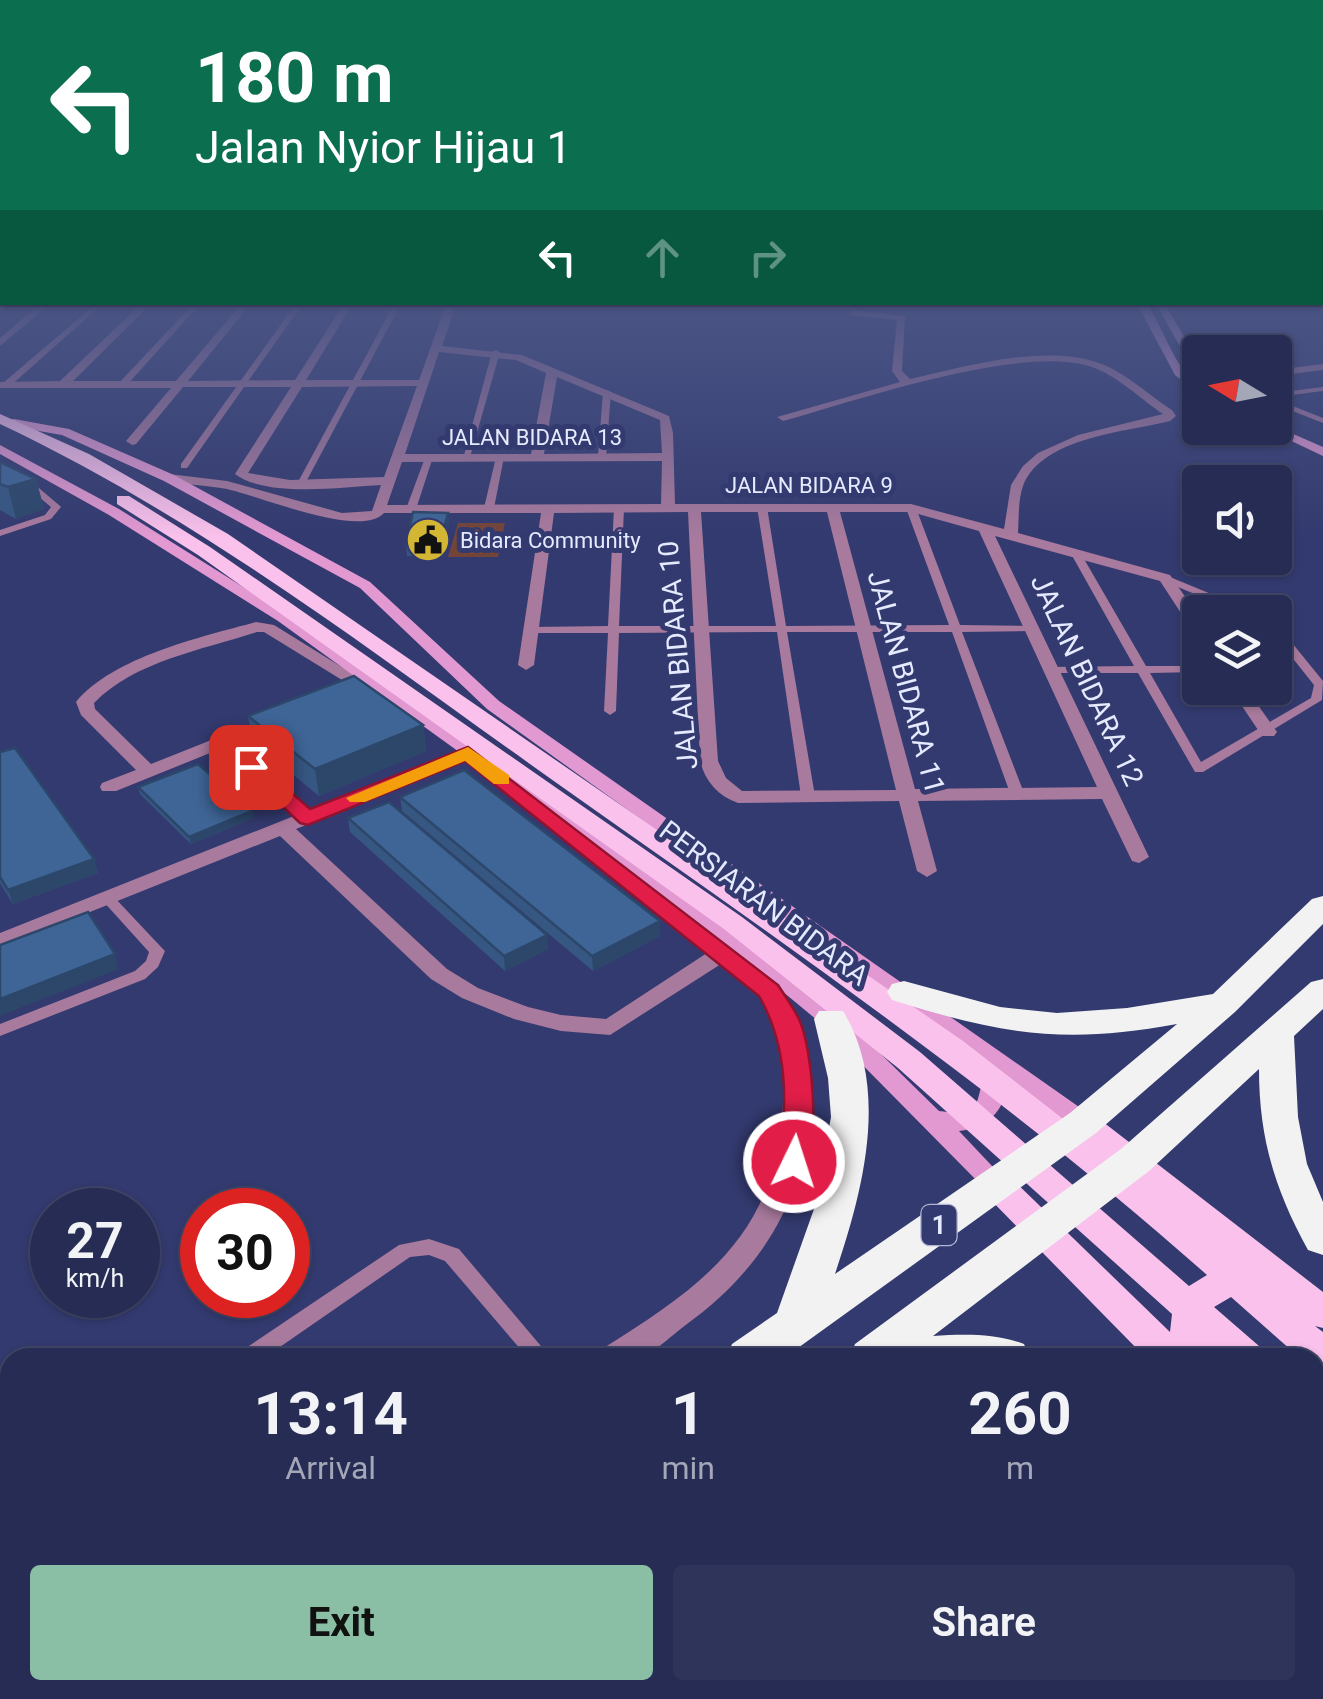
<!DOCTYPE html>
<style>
:root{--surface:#262c53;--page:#2e345a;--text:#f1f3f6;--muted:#a4a7b8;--line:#42486a;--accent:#8abfa5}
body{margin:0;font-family:Roboto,sans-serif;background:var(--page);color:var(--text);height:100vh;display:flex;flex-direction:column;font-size:38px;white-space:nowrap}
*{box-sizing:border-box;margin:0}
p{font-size:32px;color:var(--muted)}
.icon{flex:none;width:55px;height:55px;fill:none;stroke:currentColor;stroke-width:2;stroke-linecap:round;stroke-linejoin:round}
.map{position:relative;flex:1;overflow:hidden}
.side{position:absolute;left:0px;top:1348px;width:1325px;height:352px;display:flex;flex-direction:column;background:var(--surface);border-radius:30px 30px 0 0;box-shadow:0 2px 8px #0004,0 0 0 2px var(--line)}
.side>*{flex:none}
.guide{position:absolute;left:0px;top:0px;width:1325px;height:305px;box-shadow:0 2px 8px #0004,0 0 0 2px var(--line);background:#0b6e4f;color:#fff;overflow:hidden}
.needle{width:65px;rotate:280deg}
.controls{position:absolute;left:1182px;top:335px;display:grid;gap:20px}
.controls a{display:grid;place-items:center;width:110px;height:110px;border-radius:10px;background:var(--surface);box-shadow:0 2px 8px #0004,0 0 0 2px var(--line);font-size:50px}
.speed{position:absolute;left:30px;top:1188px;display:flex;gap:20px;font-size:50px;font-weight:700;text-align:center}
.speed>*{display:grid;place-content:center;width:130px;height:130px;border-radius:50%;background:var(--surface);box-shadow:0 2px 8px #0004,0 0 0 2px var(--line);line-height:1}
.speed small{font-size:25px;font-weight:400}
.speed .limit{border:15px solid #d22;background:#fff;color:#111}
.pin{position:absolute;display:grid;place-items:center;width:85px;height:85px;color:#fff;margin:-42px;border-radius:20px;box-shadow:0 5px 15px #0006}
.me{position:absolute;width:110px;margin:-55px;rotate:4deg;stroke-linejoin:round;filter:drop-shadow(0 0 8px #0008)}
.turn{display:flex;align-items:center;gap:35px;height:210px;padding:0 30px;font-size:45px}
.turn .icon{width:130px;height:130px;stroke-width:2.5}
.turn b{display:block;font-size:70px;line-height:85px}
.lanes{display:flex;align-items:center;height:95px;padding:0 30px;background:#0003;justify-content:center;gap:50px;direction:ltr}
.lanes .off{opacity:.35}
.eta{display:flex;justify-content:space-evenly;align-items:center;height:170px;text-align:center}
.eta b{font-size:60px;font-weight:700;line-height:70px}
.action{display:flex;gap:20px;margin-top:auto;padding:20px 30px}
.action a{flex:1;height:115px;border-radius:10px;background:var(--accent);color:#111;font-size:40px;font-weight:700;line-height:115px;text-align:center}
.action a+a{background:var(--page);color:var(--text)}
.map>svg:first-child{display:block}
</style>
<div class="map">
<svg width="1323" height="1699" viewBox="0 0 1323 1699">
<rect width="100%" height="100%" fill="#333a6f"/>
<polygon fill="#734539" points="458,523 505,523 498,557 448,557"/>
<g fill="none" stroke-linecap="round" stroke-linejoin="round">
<g fill="#a87a9d" fill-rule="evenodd">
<polygon points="2,300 2,302 7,302 0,308 0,302"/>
<polygon points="98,302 105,302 9,387 3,387 3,383"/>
<polygon points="195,302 202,302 125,387 119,387 119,383"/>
<polygon points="297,302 304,302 187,468 181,468 181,464"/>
<polygon points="395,302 402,302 306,482 299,484 298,482"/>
<polygon points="496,350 500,352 470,457 463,459 492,352"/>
<polygon points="1323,387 1323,391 1275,397 1275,393"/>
<polygon points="607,390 611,392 606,457 602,460 598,457 603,392"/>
<polygon points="1275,399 1323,418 1323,423 1275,404"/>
<polygon points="500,454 504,457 494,508 489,511 484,508 496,457"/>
<polygon points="426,455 433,457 416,509 408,511 406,509"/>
<polygon points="0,467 21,473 59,505 61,507 51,519 0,536 0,530 45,515 51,507 15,477 0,473"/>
<polygon points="762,504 767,507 786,626 949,625 906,508 911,505 916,508 960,625 1036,626 1036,630 1032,631 962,632 1024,793 1022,796 1012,796 1010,793 952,632 787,632 815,796 808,800 801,796 777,632 619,633 616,711 610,715 604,711 608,633 531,633 526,630 531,627 608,626 614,508 619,505 624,508 619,626 776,626 757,507"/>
<polygon points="1075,549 1080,552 1146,666 1200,666 1200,672 1150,673 1201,762 1311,698 1314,685 1275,636 1275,626 1279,627 1323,681 1322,700 1203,772 1195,772 1138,673 1051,673 1045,670 1051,667 1134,666 1070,552"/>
<polygon points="1165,575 1250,610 1251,612 1238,612 1161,580 1160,578"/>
<polygon points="109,896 114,897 162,948 165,951 158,967 145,979 0,1036 0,1024 135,971 146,961 149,952 102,900"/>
<polygon points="429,1239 459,1249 551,1358 528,1358 445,1261 429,1255 410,1257 264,1358 237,1358 240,1352 399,1245"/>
</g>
<g fill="#a87a9d" fill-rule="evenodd">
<polygon points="42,302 52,302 0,346 0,338"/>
<path d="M143,302H153L73,381H176L243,302H252L188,381L295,380L345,302H354L306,380H419L447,302H457L442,346L522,355L669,416L673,433L675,504H911L1004,529L1011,485L1023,466L1038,453L1078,435L1163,414C1139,398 1114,372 1085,365C1012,347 858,400 783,421L777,417L900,382L892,371L897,320L850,315L853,310L905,316L902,371L910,379C962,367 1041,345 1093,361C1122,369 1147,394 1172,410L1176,416L1170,421C1126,432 1042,437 1023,486C1018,500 1019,518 1018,533L1170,575L1200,618V635L1194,633L1160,581L995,536L1149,857L1139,863L1132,861L1102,799L918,801L937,871L927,877L917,871L899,801L738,803C718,796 705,781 700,761L688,512L554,513L534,665L526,670L518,665L541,513H384C361,539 259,496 227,489C206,485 185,485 164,481V475L169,474L227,481L342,513L372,511L381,485C342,487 267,498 235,474L291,387H183L136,444L132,445L126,441L171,388H0V382L60,381ZM439,352L516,360L546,373L531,454H405ZM557,377L660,420L662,453L544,454ZM417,386L384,477L290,480L248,473L302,387ZM662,461L661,504L387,505L402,462ZM701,512H827L896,790L742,791L726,778L718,761ZM840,512H911L979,531L1097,787L915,789Z"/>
<polygon points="1323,364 1323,370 1275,376 1275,370"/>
<path d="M256,622L274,625L382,692L380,696H368L264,632H257C203,650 135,661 94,703L95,709L151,764L269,717H281L284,721L281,725L235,743L310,810L462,749H474L477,753L474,757L296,829L447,969L478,988L528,1007L561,1015L606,1019L707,953L522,803L532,797L539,799L723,943L732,940L740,942L743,947L737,954C750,964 768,975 778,988C797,1011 804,1045 807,1074C817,1179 771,1263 687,1324C673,1334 654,1354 637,1358C625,1360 610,1358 598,1358L602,1349C705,1285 778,1232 783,1103C785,1070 781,1027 762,999C753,985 734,975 721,964L610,1035L561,1031L514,1019L462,998L431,979L280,836L0,948V933L294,816L220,749L116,791H102L100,787L102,783L136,770L81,715L76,702C113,657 201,637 256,622Z"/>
<polygon points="1230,688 1246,688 1277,732 1274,736 1262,736"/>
<polygon points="86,1690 124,1690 120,1699 82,1699"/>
</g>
<g fill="#e299d1" fill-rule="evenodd">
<path d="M1136,302H1145C1166,330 1172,366 1200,387V395L1175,375Z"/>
<polygon points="1155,302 1164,302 1200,364 1200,376 1195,373"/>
<path d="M14,419L69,429L174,475L370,582L499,701L1092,1116L1096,1123L1092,1130L1083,1132L1074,1130L1008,1083C1004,1111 988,1128 959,1131L1009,1184L1005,1191L996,1194L987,1191L823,1025L730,948L278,621L109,515L0,454V445L119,509L288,615L746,938L839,1013L939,1111C993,1118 969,1093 991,1070L487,709L360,588L164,481L62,435L10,426V420Z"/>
<polygon points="1275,426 1323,447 1323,456 1264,428"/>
</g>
<g fill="#f9c1eb" fill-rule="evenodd">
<path d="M0,414L89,454L228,534L963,1041L1067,1122L1072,1115L1083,1111L1094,1115L1323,1292V1328L1315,1326L1323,1332V1371L1315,1368V1358H1300L1231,1297L1214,1307L1259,1346L1264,1358H1220L1208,1347L1210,1358H1146L984,1193L979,1184L984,1175L996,1171L1008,1175L1170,1332L1172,1314L898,1068L724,929L198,555L117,504V496H129L210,547L742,917L920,1052L1189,1286L1207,1275C1001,1092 776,938 551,779C372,652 199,518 0,424Z"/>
<polygon points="1315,1400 1323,1403 1323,1443 1315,1440"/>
<polygon points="1315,1489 1323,1493 1323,1538 1315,1535"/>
</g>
<g fill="#f2f2f2" fill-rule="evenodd">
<path d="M1323,896V924L1235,1012L1096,1133L784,1358H726L732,1344L777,1313L814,1209L831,1117L828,1078L814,1019L819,1011H843C891,1089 862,1194 835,1274L1070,1113L1177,1024C1064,1045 1000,1034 892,1000L887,992L892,984L904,981L1000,1007L1057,1013L1127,1008L1213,994L1312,899Z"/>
<path d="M1323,979V1009L1294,1036L1298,1117L1307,1164L1323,1202V1255L1308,1250C1275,1190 1259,1138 1259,1069L1149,1171L933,1336C964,1334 994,1333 1024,1344L1030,1358H849L855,1344L1121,1149L1311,982Z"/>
<polygon points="1315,1527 1323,1531 1323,1584 1315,1581"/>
<polygon points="212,1690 276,1690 272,1699 209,1699"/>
<polygon points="366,1690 429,1690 425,1699 363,1699"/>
</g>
</g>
<g fill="#365782">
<polygon points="0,462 36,479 44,509 16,519 0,510"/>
<polygon points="448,513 449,524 441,556 407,556 406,544"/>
<polygon points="248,716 423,725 426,751 319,796 253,742"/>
<polygon points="0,752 94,859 98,873 13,904 0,883"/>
<polygon points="138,787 252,811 253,818 191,844 140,794"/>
<polygon points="400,797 660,936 593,971 402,811"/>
<polygon points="348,818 548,949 505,971 350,832"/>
</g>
<g fill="#2c476a">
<polygon points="36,479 44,509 16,519 8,487"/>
<polygon points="448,513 449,524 441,556 440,544"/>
<polygon points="423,725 426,751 319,796 315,769"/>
<polygon points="252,811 253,818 191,844 189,837"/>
<polygon points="94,859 98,873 13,904 8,890"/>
<polygon points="660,921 660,936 593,971 592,956"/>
<polygon points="547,935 548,949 505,971 504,956"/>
<polygon points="115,954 119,969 0,1016 0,999"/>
</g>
<g fill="#3f6597" stroke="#2c476a" stroke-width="2.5">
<polygon points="0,462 36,479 8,487 0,484"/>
<polygon points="413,512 448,513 440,544 406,544"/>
<polygon points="354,676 423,725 315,769 248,716"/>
<polygon points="15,748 94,859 8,890 0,877 0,752"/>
<polygon points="198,764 252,811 189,837 138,787"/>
<polygon points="464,770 660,921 592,956 400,797"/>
<polygon points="389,802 547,935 504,956 348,818"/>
<polygon points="88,912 115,954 0,999 0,945"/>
<polygon points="1127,1690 1279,1690 1295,1699 1124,1699"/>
</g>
<linearGradient id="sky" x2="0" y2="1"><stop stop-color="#1c203d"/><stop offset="0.56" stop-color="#4a5585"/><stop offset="1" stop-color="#4a5585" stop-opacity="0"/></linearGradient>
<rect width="1323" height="537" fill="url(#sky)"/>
<path fill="#e11d48" stroke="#92132f" stroke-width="2.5" d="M468,747L778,985C785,996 793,1007 799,1019C813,1050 820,1140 804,1170H783C776,1157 782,1140 783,1125C787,1079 782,1036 759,996L465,761L308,825L300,823L241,767L251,761L258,763L310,809Z"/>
<polygon fill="#f59e0b" points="468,747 509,775 509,784 494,784 465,761 365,802 350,802 346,798"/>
<defs>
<g id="civic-disc" transform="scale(2.25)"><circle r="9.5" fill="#d4b635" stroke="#333a6f"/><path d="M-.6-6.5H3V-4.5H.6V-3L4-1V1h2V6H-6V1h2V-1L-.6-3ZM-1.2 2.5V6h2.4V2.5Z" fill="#111"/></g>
</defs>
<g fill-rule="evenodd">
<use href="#civic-disc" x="428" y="540"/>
</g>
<g text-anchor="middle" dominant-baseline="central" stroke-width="10" stroke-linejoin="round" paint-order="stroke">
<g font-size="22" fill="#e5eafe" stroke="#333a6f">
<text x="532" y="437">JALAN BIDARA 13</text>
<text x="809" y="485">JALAN BIDARA 9</text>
</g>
<g font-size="22" fill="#e5eafe" stroke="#333a6f" text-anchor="start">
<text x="460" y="540">Bidara Community</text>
</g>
<rect fill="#333a6f" stroke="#b0b5d3" stroke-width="2.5" x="921.5" y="1205" width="35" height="40" rx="8"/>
<g font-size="25" font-weight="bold" fill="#e5eafe">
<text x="939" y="1225">1</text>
</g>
<g font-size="28" fill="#e5eafe" stroke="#333a6f">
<text transform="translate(678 655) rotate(-95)">JALAN BIDARA 10</text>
<text transform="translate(1087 680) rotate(65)">JALAN BIDARA 12</text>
<text transform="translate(906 682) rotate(75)">JALAN BIDARA 11</text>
<text transform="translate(764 903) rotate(37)">PERSIARAN BIDARA</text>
</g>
</g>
</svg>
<div class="controls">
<a><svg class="needle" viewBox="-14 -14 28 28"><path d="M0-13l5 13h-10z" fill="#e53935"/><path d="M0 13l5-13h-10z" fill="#a4a7b8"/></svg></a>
<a><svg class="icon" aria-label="sound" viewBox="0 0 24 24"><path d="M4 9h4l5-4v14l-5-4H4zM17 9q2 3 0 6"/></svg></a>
<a><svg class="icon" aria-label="layers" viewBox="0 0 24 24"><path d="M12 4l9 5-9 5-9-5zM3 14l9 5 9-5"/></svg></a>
</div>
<div class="speed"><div>27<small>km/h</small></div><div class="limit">30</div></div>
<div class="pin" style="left:251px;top:767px;background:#d93025"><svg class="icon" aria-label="arrive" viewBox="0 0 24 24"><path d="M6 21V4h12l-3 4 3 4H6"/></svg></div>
<svg class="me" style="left:794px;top:1162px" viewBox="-20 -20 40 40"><circle r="17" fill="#e11d48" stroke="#fff" stroke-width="3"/><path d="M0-11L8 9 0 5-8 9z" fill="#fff"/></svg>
<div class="guide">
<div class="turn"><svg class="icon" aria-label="left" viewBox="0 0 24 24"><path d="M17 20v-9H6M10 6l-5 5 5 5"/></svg><div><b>180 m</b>Jalan Nyior Hijau 1</div></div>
<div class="lanes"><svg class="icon" aria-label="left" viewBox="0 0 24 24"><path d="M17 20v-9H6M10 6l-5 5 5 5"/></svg><svg class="icon off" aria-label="ahead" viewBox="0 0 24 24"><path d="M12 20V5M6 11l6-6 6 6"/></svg><svg class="icon off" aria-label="right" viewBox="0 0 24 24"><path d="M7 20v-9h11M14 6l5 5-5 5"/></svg></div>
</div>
<section class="side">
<div class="eta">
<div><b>13:14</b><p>Arrival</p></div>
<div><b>1</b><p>min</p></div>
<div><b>260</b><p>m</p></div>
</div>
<div class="action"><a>Exit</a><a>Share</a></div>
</section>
</div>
